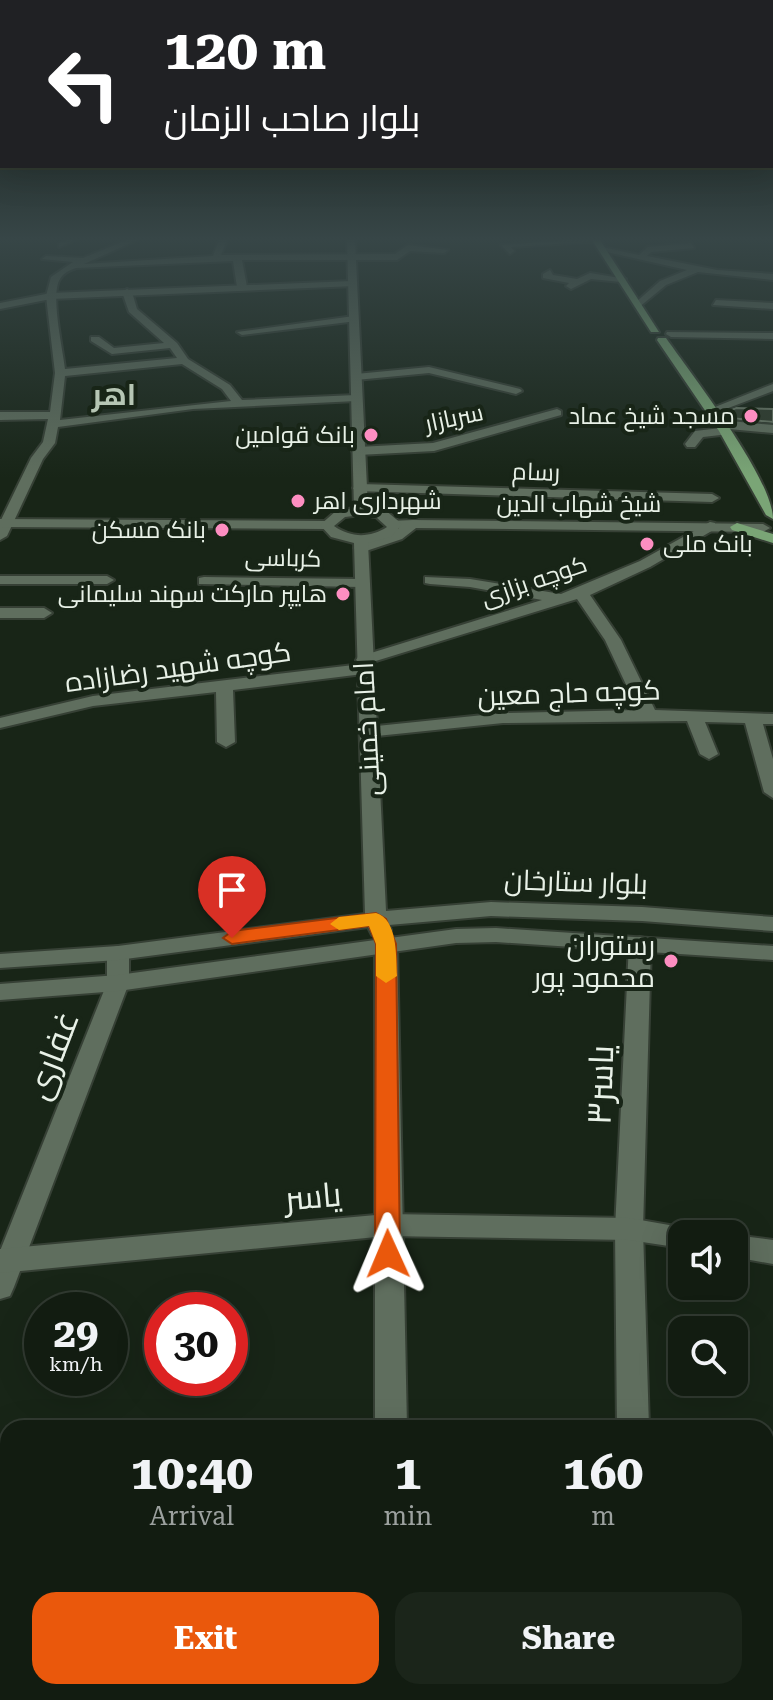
<!DOCTYPE html>
<meta charset="utf-8">
<style>
:root{--surface:#121c11;--page:#1b251a;--text:#f1f3f6;--muted:#9ca19f;--line:#313a31;--accent:#ea580c}
body{margin:0;font-family:"Roboto Serif",Cairo,serif;background:var(--page);color:var(--text);height:100vh;display:flex;flex-direction:column;font-size:30px;white-space:nowrap}
*{box-sizing:border-box;margin:0}
p{font-size:26px;color:var(--muted)}
.icon{flex:none;width:44px;height:44px;fill:none;stroke:currentColor;stroke-width:2;stroke-linecap:round;stroke-linejoin:round}
.map{position:relative;flex:1;overflow:hidden}
.panel{position:absolute;left:0px;top:1420px;width:774px;height:280px;display:flex;flex-direction:column;background:var(--surface);border-radius:24px 24px 0 0;box-shadow:0 8px 32px #0002,0 0 0 2px var(--line)}
.panel>*{flex:none}
.top-card{position:absolute;left:0px;top:0px;width:774px;height:168px;box-shadow:0 8px 32px #0002,0 0 0 2px var(--line);background:#202124;color:#fff;overflow:hidden}
.buttons{position:absolute;left:668px;top:1220px;display:grid;gap:16px}
.buttons a{display:grid;place-items:center;width:80px;height:80px;border-radius:16px;background:var(--surface);box-shadow:0 8px 32px #0002,0 0 0 2px var(--line);font-size:40px}
.speed{position:absolute;left:24px;top:1292px;display:flex;gap:16px;font-size:40px;font-weight:700;text-align:center}
.speed>*{display:grid;place-content:center;width:104px;height:104px;border-radius:50%;background:var(--surface);box-shadow:0 8px 32px #0002,0 0 0 2px var(--line);line-height:1}
.speed small{font-size:20px;font-weight:400}
.speed .limit{border:12px solid #d22;background:#fff;color:#111}
.pin{position:absolute;display:grid;place-items:center;width:68px;height:68px;color:#fff;margin:-82px -34px;border-radius:50% 50% 50% 0;rotate:-45deg;box-shadow:0 0 8px #0007}
.pin .icon{rotate:45deg}
.me{position:absolute;width:88px;margin:-44px;rotate:359deg;stroke-linejoin:round;filter:drop-shadow(0 0 6px #0008)}
.turn{display:flex;align-items:center;gap:28px;height:168px;padding:0 32px;font-size:36px}
.turn .icon{width:104px;height:104px;stroke-width:2.5}
.turn b{display:block;font-size:56px;line-height:68px}
.eta{display:flex;justify-content:space-evenly;align-items:center;height:136px;text-align:center}
.eta b{font-size:48px;font-weight:700;line-height:56px}
.cta{display:flex;gap:16px;margin-top:auto;padding:16px 32px}
.cta a{flex:1;height:92px;border-radius:24px;background:var(--accent);color:#fff;font-size:32px;font-weight:700;line-height:92px;text-align:center}
.cta a+a{background:var(--page);color:var(--text)}
.map>svg:first-child{display:block}
</style>
<div class="map">
<svg width="773" height="1700" viewBox="0 0 773 1700">
<rect width="100%" height="100%" fill="#182517"/>
<polygon fill="#2e3b2c" stroke="#667564" stroke-width="2" points="736,408 773,409 773,422 730,418 727,412"/>
<g fill="none" stroke-linecap="round" stroke-linejoin="round">
<g stroke="#364035" stroke-width="4">
<g id="minor">
<polygon points="66,240 76,240 59,247 59,243"/>
<path d="M127,240H137L84,264L213,256L219,240H227L221,255L395,254L408,245L448,250L444,253L410,251L397,260H242L247,287L242,290L237,287L233,261L76,268C70,270 63,273 60,279C50,294 63,350 65,369L177,358L170,348L112,354L91,341V337H99L114,348L164,343L129,312L122,292L127,289L132,292L137,309L177,343L188,359L230,385L242,400L356,395L362,398L356,401L193,409L58,427L55,443L43,459L7,536L0,540V522L31,458L43,442L48,419L0,420V412H50L55,373L46,296L51,277L73,262L42,259L46,256L83,258ZM182,364L222,389L231,401L60,420L65,376Z"/>
<polygon points="569,240 601,241 511,247 514,251 510,254 501,245"/>
<polygon points="691,243 694,248 651,252 647,256 717,270 773,274 773,280 698,272 666,285 638,308 635,303 660,281 687,270 598,250 602,247 639,255 648,247"/>
<polygon points="550,270 553,275 577,279 590,273 626,279 621,282 591,279 571,289 566,286 569,283 543,278 543,274"/>
<polygon points="716,300 773,303 773,309 713,305"/>
<polygon points="354,316 357,321 242,335 237,332"/>
<polygon points="429,367 520,389 522,391 516,394 429,373 356,380 351,377 356,374"/>
<polygon points="773,384 773,391 715,413 705,411"/>
<polygon points="557,409 561,411 561,415 434,451 358,455 352,451 358,447 433,443"/>
<polygon points="719,420 773,425 773,433 729,429 729,434 703,437 695,447 687,447 685,444 695,431 721,428 713,424"/>
<polygon points="360,484 712,494 719,498 712,502 355,491 353,488"/>
<polygon points="710,522 715,523 715,529 650,567 590,595 621,640 655,710 773,714 773,724 763,724 773,759 773,798 764,792 745,723 705,722 718,754 709,759 700,754 687,721 503,723 367,737 358,732 367,727 503,713 638,710 605,640 577,599 366,664 373,669 371,673 233,690 235,742 226,747 217,742 216,692 93,706 0,728 0,718 93,696 362,664 356,660 358,657 542,600 470,587 430,584 425,583 425,577 470,579 561,594 640,561"/>
<polygon points="0,576 107,576 114,580 107,584 0,584"/>
<polygon points="204,577 361,579 368,583 361,587 199,584 199,578"/>
<polygon points="0,608 44,608 52,613 44,618 0,618"/>
<polygon points="386,937 394,939 397,944 407,1428 375,1428 375,944 378,939"/>
<polygon points="640,937 648,939 651,944 643,1229 649,1428 617,1428 615,1229 629,944 632,939"/>
<polygon points="118,946 126,948 129,953 129,983 14,1287 10,1296 0,1299 0,1251 107,983 107,953 110,948"/>
<rect x="379" y="1692" width="36" height="8"/>
<rect x="620" y="1692" width="36" height="8"/>
</g>
</g>
<g stroke="#364035" stroke-width="4">
<g id="tertiary">
<polygon points="352,281 355,286 51,299 0,309 0,303 51,293"/>
<polygon points="667,332 773,333 773,339 671,337 666,334"/>
<polygon points="0,519 327,521 334,525 327,529 0,527"/>
<polygon points="413,520 763,524 770,528 763,532 416,528 402,539 366,551 361,552 354,548 399,528 390,527 390,521"/>
<polygon points="387,1214 629,1218 692,1229 694,1234 682,1234 682,1248 629,1240 387,1236 0,1273 0,1249"/>
<polygon points="734,1235 773,1240 773,1264 734,1257"/>
</g>
</g>
<g stroke="#364035" stroke-width="4">
<g id="secondary">
<path d="M347,240H355L368,508L385,510L402,524L391,537L368,543L386,911L491,902L642,907L773,917V931L642,921L491,916L389,925L391,930L388,935H372L368,927L118,960L0,968V954L118,946L365,914L354,543L331,537L320,525L336,511L354,508ZM361,515L376,517L387,527C370,538 351,538 334,526L345,517Z"/>
<polygon points="496,928 773,946 773,960 496,942 456,943 118,991 0,1000 0,984 118,975 456,929"/>
</g>
</g>
<g stroke="#364035" stroke-width="4">
<g id="primary">
<polygon points="592,240 600,240 659,332 651,332"/>
<path d="M658,338H666C692,375 773,479 773,519L766,515L719,431L657,340Z"/>
<polygon points="737,523 773,534 773,543 732,530 730,527"/>
</g>
</g>
<use href="#minor" fill="#5f6e5e" fill-rule="evenodd"/>
<use href="#tertiary" fill="#5f6e5e" fill-rule="evenodd"/>
<use href="#secondary" fill="#5f6e5e" fill-rule="evenodd"/>
<use href="#primary" fill="#7aa576" fill-rule="evenodd"/>
</g>
<linearGradient id="sky" x2="0" y2="1"><stop stop-color="#0d140d"/><stop offset="0.5" stop-color="#374647"/><stop offset="1" stop-color="#374647" stop-opacity="0"/></linearGradient>
<rect width="773" height="478" fill="url(#sky)"/>
<polygon fill="#ea580c" stroke="#983908" stroke-width="2" points="376,913 386,919 396,944 400,1254 397,1261 388,1264 379,1261 375,1254 376,944 369,926 232,944 223,938 232,931"/>
<path fill="#f59e0b" d="M376,913C398,919 396,958 397,976L386,983L376,976V944L369,926L339,930L330,924L339,917Z"/>
<g fill="#fd8ec1" stroke="#182517" stroke-width="3">
<circle cx="751" cy="416" r="8"/>
<circle cx="371" cy="435" r="8"/>
<circle cx="298" cy="501" r="8"/>
<circle cx="222" cy="530" r="8"/>
<circle cx="647" cy="544" r="8"/>
<circle cx="343" cy="594" r="8"/>
<circle cx="671" cy="961" r="8"/>
</g>
<g text-anchor="middle" dominant-baseline="central" stroke-width="8" stroke-linejoin="round" paint-order="stroke">
<g font-size="24" fill="#e8f1e7" stroke="#182517" text-anchor="end">
<text x="735" y="416">مسجد شیخ عماد</text>
<text x="355" y="435">بانک قوامین</text>
<text x="314" y="501" text-anchor="start">شهرداری اهر</text>
<text x="206" y="530">بانک مسکن</text>
<text x="663" y="544" text-anchor="start">بانک ملی</text>
<text x="327" y="594">هایپر مارکت سهند سلیمانی</text>
</g>
<g font-size="24" fill="#e8f1e7" stroke="#182517">
<text transform="translate(454 418) rotate(-12)">سربازار</text>
<text transform="translate(536 472) rotate(2)">رسام</text>
<text x="579" y="504">شیخ شهاب الدین</text>
<text transform="translate(283 558) rotate(1)">کرباسی</text>
<text transform="translate(534 581) rotate(-19)">کوچه بزازی</text>
</g>
<g font-size="28" fill="#e8f1e7" stroke="#182517">
<text transform="translate(178 667) rotate(-8)">کوچه شهید رضازاده</text>
<text transform="translate(569 693) rotate(-2)">کوچه حاج معین</text>
<text transform="translate(367 729) rotate(-93)">امام خمینی</text>
<text transform="translate(576 882) rotate(2)">بلوار ستارخان</text>
</g>
<g font-size="28" fill="#e8f1e7" stroke="#182517" text-anchor="end">
<text x="655" y="945">رستوران<tspan x="655" dy="32">محمود پور</tspan></text>
</g>
<g font-size="30" font-weight="bold" fill="#b6c6b4" stroke="#182517">
<text x="114" y="394">اهر</text>
</g>
<g font-size="34" fill="#e8f1e7" stroke="#182517">
<text transform="translate(52 1055) rotate(-69)">غفاری</text>
<text transform="translate(600 1085) rotate(-88)">یاسر۳</text>
<text transform="translate(313 1196) rotate(-5)">یاسر</text>
</g>
</g>
</svg>
<div class="buttons">
<a><svg class="icon" aria-label="sound" viewBox="0 0 24 24"><path d="M4 9h4l5-4v14l-5-4H4zM17 9q2 3 0 6"/></svg></a>
<a><svg class="icon" aria-label="search" viewBox="0 0 24 24"><circle cx="10" cy="10" r="6"/><path d="M15 15l6 6"/></svg></a>
</div>
<div class="speed"><div>29<small>km/h</small></div><div class="limit">30</div></div>
<div class="pin" style="left:232px;top:938px;background:#d93025"><svg class="icon" aria-label="arrive" viewBox="0 0 24 24"><path d="M6 21V4h12l-3 4 3 4H6"/></svg></div>
<svg class="me" style="left:388px;top:1254px" viewBox="-20 -20 40 40"><path d="M0-17L14 15 0 8-14 15z" fill="#ea580c" stroke="#fff" stroke-width="4"/></svg>
<div class="top-card">
<div class="turn"><svg class="icon" aria-label="left" viewBox="0 0 24 24"><path d="M17 20v-9H6M10 6l-5 5 5 5"/></svg><div><b>120 m</b>بلوار صاحب الزمان</div></div>
</div>
<section class="panel">
<div class="eta">
<div><b>10:40</b><p>Arrival</p></div>
<div><b>1</b><p>min</p></div>
<div><b>160</b><p>m</p></div>
</div>
<div class="cta"><a>Exit</a><a>Share</a></div>
</section>
</div>
